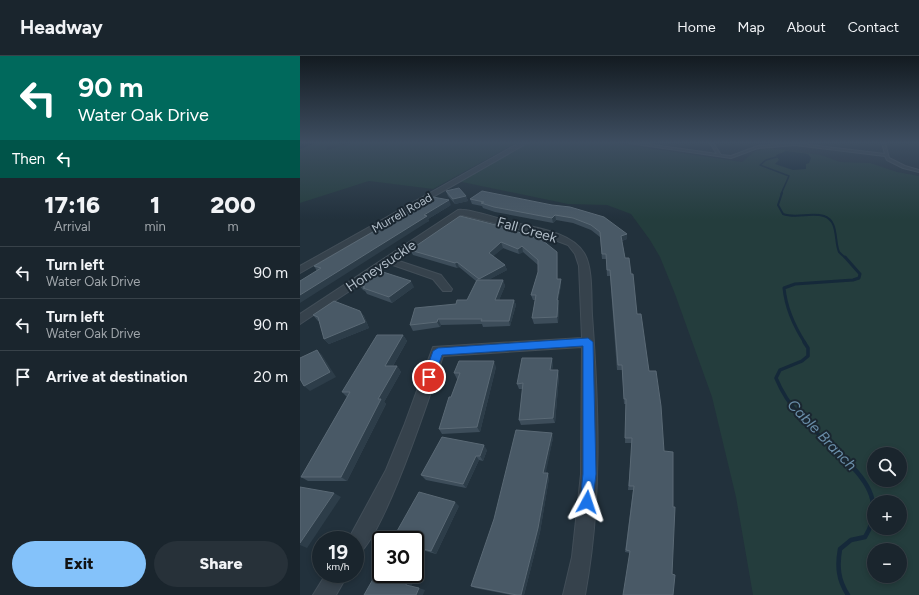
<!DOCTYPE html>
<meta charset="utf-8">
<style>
:root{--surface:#1a252d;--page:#273139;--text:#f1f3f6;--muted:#9fa5aa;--line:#384249;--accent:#84c2fa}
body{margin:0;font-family:Figtree,sans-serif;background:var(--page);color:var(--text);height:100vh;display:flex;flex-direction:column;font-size:15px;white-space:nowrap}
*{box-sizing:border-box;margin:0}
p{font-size:13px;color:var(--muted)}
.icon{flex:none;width:22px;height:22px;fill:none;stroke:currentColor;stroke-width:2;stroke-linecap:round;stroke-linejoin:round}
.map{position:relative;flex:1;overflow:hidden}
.side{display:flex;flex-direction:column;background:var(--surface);width:300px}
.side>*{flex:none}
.top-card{background:#00695c;color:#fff;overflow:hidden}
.controls{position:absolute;left:567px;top:391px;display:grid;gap:8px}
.controls a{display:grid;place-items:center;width:40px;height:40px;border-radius:50%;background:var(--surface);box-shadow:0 2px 6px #0003,0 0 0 1px var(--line);font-size:20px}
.speed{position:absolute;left:12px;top:475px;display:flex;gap:8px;font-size:20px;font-weight:700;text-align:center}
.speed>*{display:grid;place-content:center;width:52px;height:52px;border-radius:50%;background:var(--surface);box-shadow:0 2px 6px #0003,0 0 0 1px var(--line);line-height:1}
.speed small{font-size:10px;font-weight:400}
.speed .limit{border:2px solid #111;border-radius:6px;background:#fff;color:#111}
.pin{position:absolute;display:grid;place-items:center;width:34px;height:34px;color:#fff;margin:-17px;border:2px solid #fff;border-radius:50%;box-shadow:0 1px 4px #0007}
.me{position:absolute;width:44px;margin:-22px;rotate:5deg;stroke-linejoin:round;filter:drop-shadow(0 0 3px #0008)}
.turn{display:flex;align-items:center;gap:14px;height:84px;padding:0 12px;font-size:18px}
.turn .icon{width:52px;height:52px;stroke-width:2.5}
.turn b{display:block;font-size:28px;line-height:34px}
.then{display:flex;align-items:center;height:38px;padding:0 12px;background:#0003;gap:8px;font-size:15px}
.eta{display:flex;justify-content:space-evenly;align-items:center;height:68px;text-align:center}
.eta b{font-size:24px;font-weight:800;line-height:28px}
.primary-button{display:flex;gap:8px;margin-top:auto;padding:8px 12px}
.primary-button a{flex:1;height:46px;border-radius:24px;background:var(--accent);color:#111;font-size:16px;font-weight:800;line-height:46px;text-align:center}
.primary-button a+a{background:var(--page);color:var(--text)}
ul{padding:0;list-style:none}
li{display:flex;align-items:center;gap:12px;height:52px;padding:0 12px;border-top:1px solid var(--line)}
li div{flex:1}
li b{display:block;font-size:15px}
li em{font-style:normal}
header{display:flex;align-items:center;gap:24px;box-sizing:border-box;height:56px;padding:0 20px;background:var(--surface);border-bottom:1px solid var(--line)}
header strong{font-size:19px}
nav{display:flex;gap:22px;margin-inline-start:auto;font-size:14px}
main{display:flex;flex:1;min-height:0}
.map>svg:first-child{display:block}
</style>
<header>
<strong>Headway</strong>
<nav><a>Home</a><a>Map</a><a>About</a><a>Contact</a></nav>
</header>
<main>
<section class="side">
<div class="top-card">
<div class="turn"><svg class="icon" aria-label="left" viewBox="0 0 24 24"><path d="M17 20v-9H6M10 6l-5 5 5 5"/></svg><div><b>90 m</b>Water Oak Drive</div></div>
<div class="then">Then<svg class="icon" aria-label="left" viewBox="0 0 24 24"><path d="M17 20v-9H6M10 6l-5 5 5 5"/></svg></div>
</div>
<div class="eta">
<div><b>17:16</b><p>Arrival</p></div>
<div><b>1</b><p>min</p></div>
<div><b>200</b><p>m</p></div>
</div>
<ul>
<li><svg class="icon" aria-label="left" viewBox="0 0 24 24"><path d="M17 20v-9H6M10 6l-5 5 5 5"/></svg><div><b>Turn left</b><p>Water Oak Drive</p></div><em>90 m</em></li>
<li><svg class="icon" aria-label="left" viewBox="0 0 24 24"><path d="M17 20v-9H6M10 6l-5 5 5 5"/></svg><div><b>Turn left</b><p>Water Oak Drive</p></div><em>90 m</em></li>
<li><svg class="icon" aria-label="arrive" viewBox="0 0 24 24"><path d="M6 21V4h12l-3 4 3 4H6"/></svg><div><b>Arrive at destination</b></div><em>20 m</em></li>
</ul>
<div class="primary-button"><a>Exit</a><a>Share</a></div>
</section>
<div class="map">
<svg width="619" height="539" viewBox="0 0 619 539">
<rect width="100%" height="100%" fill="#22313c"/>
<g fill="#243d3d" fill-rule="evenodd">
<polygon points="17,87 40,87 28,91 26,94 52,87 216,87 133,133 69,125 0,147 0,91"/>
<path d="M226,87H312L442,106L455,95L469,92L521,99L540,106L570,107L597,116L619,120V539H453L436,441L412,341L375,238L360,201L350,184L331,158L307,149L268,148L157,125ZM574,398H600V424H574ZM574,446H600V472H574ZM574,494H600V520H574Z"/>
</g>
<polygon fill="#15293a" points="486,95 508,98 511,102 509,107 506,108 506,113 493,114 475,108 479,104 476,99"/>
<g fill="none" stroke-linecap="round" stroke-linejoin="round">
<polyline stroke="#15293a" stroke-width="1.5" points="480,100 466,104 460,109 489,120 481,138"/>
<path stroke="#15293a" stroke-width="2" d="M482,137L478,149L483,158C496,163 510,156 524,160C539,165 534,185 539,196C541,198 544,201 546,202"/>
<path stroke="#15293a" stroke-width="3" d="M505,287C494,270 486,252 484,232L495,228L553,224L559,222L560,218L545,201"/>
<path stroke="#15293a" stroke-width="3.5" d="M504,286L508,292V300L502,305L480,314L476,322C489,354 513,374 539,397"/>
<path stroke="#15293a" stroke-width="4.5" d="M537,396C563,419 587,446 565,481L551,484L540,493C537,510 538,524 548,539"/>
<polygon fill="#15293a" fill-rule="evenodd" points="0,87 16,87 0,93"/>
<g stroke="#424e58" stroke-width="2">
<polygon id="service" points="329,87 339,87 417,98 410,87 413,87 421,99 431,100 458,90 493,87 585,98 582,87 585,87 589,102 605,110 619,114 619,116 603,112 587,104 585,100 495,89 458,92 431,102"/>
</g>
<g stroke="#424e58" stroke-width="2">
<g id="minor">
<polygon points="219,87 227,87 0,217 0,210"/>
<path d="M158,154C167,152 200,163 211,166C234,172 270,175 284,197C293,211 291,242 292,259C299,353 302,447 285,539H263L272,501L281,418L282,291L143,300C132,333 82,489 55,500V484H48L86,414L104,370L133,291L282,282L279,210L275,198L268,189L239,178L162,159L96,204L141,219L152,233L151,235H143L133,223L90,208L0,268V258Z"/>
<polygon points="26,518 48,518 36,539 13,539"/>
</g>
</g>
<use href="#service" fill="#36424c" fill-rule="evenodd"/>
<use href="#minor" fill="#36424c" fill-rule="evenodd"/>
</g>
<g fill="#3d4d5a">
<polygon points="146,135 166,140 168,145 155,148 148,140"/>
<polygon points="182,135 327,178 327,183 322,185 325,202 331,218 337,258 364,395 373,539 330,497 325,496 333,434 328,434 332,387 325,387 326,348 324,348 322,314 317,314 310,220 307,220 306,203 302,203 300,181 291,174 273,167 256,164 253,167 195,156 183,152 182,150 172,148 170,143"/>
<polygon points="151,149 128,163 129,165 17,215 14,210"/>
<polygon points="160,160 258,201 258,223 261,223 261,229 258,244 259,249 258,267 234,268 232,262 235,244 233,244 231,239 238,216 238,209 223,196 219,198 203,192 193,200 205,209 207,214 188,224 203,224 205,230 199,244 214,244 216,249 210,270 183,271 182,268 141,269 140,271 113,275 110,269 156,248 167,244 176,225 159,211 157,212 113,199 110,194"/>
<polygon points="59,229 114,231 92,247 67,238 65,235 63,234"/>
<polygon points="60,255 64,260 69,272 29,288 24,283 19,265 18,265 13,259"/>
<polygon points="103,279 107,285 93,310 97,310 101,316 84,346 86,348 47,425 8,425 1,421 47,341 42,336"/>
<polygon points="253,308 252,314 259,320 255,367 221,369 219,364 223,333 219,333 217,328"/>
<polygon points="196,311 180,376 142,378 139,373 158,323 157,323 154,317"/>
<polygon points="253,382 245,417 249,422 240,476 224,539 211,539 175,532 171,530"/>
<polygon points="187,394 183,405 179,404 166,432 126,424 121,419"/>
<polygon points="159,450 136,498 115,492 115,484"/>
</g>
<g fill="#2d3d49">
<polygon points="166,140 168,145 155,148 153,143"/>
<polygon points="149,144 151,149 128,163 129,165 0,247 0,239 124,159"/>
<polygon points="255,159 256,164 253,167 252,162"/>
<polygon points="327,178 327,183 321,185 321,180"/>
<polygon points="201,186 203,192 190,203 189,197"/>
<polygon points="222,190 223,196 219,198 218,193"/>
<polygon points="257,196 258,201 258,229 257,223"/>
<polygon points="157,206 159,211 157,212 155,207"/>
<polygon points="205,209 207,214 181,228 179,223"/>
<polygon points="261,223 261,229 258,244 259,249 258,267 257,261 257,244"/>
<polygon points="203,224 205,230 197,249 195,244"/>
<polygon points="111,225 114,231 92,247 89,241"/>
<polygon points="214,244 216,249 210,270 209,265"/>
<polygon points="60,255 64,260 69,272 29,288 24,283"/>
<polygon points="138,263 141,269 140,271 137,266"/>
<polygon points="103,279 107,285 90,315 85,310"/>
<polygon points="17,294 22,299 36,321 10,335 4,330"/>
<polygon points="252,302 253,308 251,320 250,314"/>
<polygon points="194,305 196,311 180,376 177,371"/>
<polygon points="97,310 101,316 84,346 86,348 47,425 41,421 78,343"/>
<polygon points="258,314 259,320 255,367 253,362"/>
<polygon points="252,377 253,382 245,421 243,417"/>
<polygon points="184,389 187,394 183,405 180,400"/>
<polygon points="176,400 179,404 166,432 163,428"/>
<polygon points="248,417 249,422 240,476 224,539 221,539"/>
<polygon points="34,437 41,441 7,492 0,489 0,487"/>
<polygon points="155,446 159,450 136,498 131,495"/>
<polygon points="115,513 116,513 112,530 106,529 109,518 115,518"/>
<polygon points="119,532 125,534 123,539 116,539"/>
</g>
<g fill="#495966" stroke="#5a6975">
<polygon points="159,132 166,140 153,143 146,135"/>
<polygon points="182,135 252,149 270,151 304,161 327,178 321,180 325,202 329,202 331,218 333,218 337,258 341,258 349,315 356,315 361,350 364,395 373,396 373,451 375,451 372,518 375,519 373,539 323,539 330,495 326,494 334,430 329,430 332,382 325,382 326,343 324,343 322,309 318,309 310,214 307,214 306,198 302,198 300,176 291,169 273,162 255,159 252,162 194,151 181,147 184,146 170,143"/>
<polygon points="133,141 149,144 124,159 127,160 0,239 0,225 21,212 14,210"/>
<polygon points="160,160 200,170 242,184 257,196 257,223 261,223 257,244 258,244 257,261 232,262 236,239 231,239 238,216 238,204 222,190 218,193 201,186 189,197 205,209 179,223 157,206 155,207 110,194"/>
<polygon points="80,215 111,225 89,241 63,232 65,231 59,229"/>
<polygon points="177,224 203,224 195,244 214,244 209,265 181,265 182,263 138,263 137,266 110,269 115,252 156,248 157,244 167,244"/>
<polygon points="34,245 60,255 65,266 24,283 18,261 13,259"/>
<polygon points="77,279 103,279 85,310 97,310 78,343 81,343 41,421 1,421 50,336 42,336"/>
<polygon points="17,294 30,316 4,330 0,323 0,302"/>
<polygon points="222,302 252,302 250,314 258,314 253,362 219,364 223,327 217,328"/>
<polygon points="159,305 194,305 177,371 139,373 149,341 151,341 160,317 154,317"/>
<polygon points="216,374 252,377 243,417 248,417 238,472 221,539 217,539 171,530 194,463"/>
<polygon points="142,381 184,389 180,400 176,400 163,428 121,419"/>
<polygon points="0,431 34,437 0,487"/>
<polygon points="119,436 155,446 131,495 115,491 115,484 92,484"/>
<polygon points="81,509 81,518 109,518 106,529 119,532 116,539 64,539"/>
</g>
<linearGradient id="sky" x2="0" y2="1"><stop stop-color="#131b21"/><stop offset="0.53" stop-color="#3e4e61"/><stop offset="1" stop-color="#3e4e61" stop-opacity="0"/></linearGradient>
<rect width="619" height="163" fill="url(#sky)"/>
<polygon fill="#1a73e8" stroke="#114b97" points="288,282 293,286 296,418 292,451 287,453 282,451 280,446 283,418 283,290 142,299 133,324 126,324 124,321 133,295 138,292"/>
<g text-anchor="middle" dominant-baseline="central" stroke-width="4" stroke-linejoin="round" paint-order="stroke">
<g font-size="12" fill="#b1bdc8" stroke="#1b2731">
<text transform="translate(102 157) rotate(-30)">Murrell Road</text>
</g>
<g font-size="14" fill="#b1bdc8" stroke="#1b2731">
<text transform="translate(227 174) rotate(16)">Fall Creek</text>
<text transform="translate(81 210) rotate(-34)">Honeysuckle</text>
</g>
<g font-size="15" font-style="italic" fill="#698da8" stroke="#1b2731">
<text transform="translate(522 379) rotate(46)">Cable Branch</text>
</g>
</g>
</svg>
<div class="controls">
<a><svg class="icon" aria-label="search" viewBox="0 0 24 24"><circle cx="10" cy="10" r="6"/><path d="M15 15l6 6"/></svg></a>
<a>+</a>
<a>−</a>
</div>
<div class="speed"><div>19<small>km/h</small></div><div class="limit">30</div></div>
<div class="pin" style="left:129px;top:321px;background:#d93025"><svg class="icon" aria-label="arrive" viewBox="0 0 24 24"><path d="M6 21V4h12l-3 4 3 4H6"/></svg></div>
<svg class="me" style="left:287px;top:446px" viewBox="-20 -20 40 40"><path d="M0-17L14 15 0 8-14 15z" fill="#1a73e8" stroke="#fff" stroke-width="4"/></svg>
</div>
</main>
